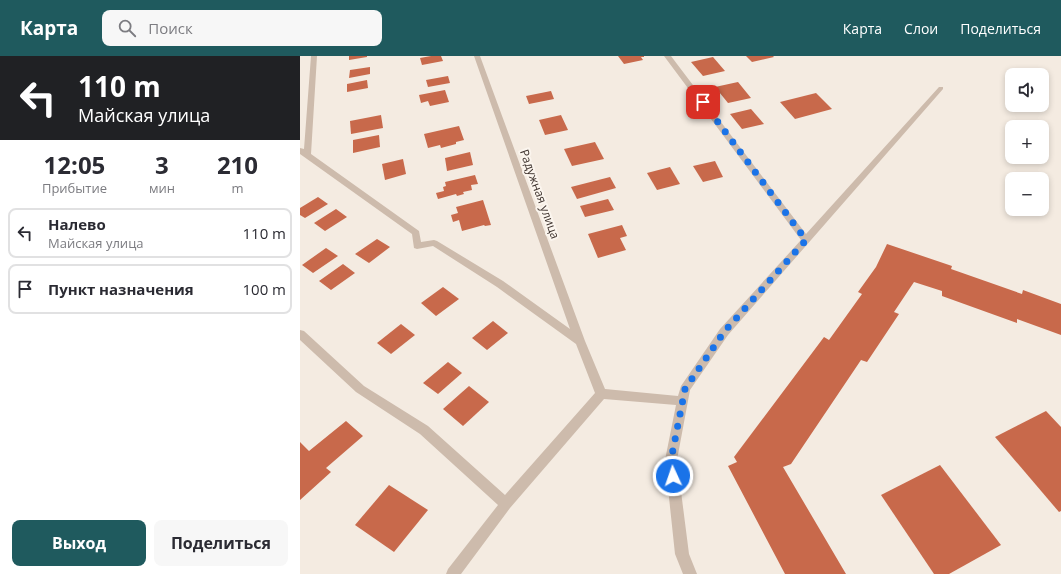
<!DOCTYPE html>
<html lang="ru">
<meta charset="utf-8">
<style>
:root{--surface:#fff;--page:#f7f7f7;--text:#2b2b33;--muted:#7c7c81;--line:#e1e1e2;--accent:#1f5a5e}
body{margin:0;font-family:"Open Sans",sans-serif;background:var(--page);color:var(--text);height:100vh;display:flex;flex-direction:column;font-size:15px;white-space:nowrap}
*{box-sizing:border-box;margin:0}
p{font-size:13px;color:var(--muted)}
.icon{flex:none;width:22px;height:22px;fill:none;stroke:currentColor;stroke-width:2;stroke-linecap:round;stroke-linejoin:round}
.map{position:relative;flex:1;overflow:hidden}
.panel{display:flex;flex-direction:column;background:var(--surface);width:300px}
.panel>*{flex:none}
.top-card{background:#202124;color:#fff;overflow:hidden}
.fabs{position:absolute;left:705px;top:12px;display:grid;gap:8px}
.fabs a{display:grid;place-items:center;width:44px;height:44px;border-radius:8px;background:var(--surface);box-shadow:0 2px 6px #0003;font-size:20px}
.pin{position:absolute;display:grid;place-items:center;width:34px;height:34px;color:#fff;margin:-17px;border-radius:8px;box-shadow:0 2px 6px #0006}
.me{position:absolute;width:44px;margin:-22px;rotate:357deg;stroke-linejoin:round;filter:drop-shadow(0 0 3px #0008)}
.turn{display:flex;align-items:center;gap:14px;height:84px;padding:0 12px;font-size:18px}
.turn .icon{width:52px;height:52px;stroke-width:2.5}
.turn b{display:block;font-size:28px;line-height:34px}
.eta{display:flex;justify-content:space-evenly;align-items:center;height:68px;text-align:center}
.eta b{font-size:24px;font-weight:700;line-height:28px}
.action{display:flex;gap:8px;margin-top:auto;padding:8px 12px}
.action a{flex:1;height:46px;border-radius:8px;background:var(--accent);color:#fff;font-size:16px;font-weight:700;line-height:46px;text-align:center}
.action a+a{background:var(--page);color:var(--text)}
ul{padding:0;list-style:none}
li{display:flex;align-items:center;gap:12px;height:50px;margin:0 8px 6px;padding:0 4px;border:2px solid var(--line);border-radius:8px}
li div{flex:1}
li b{display:block;font-size:15px}
li em{font-style:normal}
header{display:flex;align-items:center;gap:24px;box-sizing:border-box;height:56px;padding:0 20px;background:var(--accent);color:#fff}
header strong{font-size:19px}
nav{display:flex;gap:22px;margin-inline-start:auto;font-size:14px}
.search{width:280px;height:36px;background:var(--page);display:flex;align-items:center;gap:10px;box-sizing:border-box;padding:0 14px;border-radius:8px;color:var(--muted);font-size:15px}
main{display:flex;flex:1;min-height:0}
.map>svg:first-child{display:block}
</style>
<header>
<strong>Карта</strong>
<div class="search"><svg class="icon" aria-label="search" viewBox="0 0 24 24"><circle cx="10" cy="10" r="6"/><path d="M15 15l6 6"/></svg>Поиск</div>
<nav><a>Карта</a><a>Слои</a><a>Поделиться</a></nav>
</header>
<main>
<section class="panel">
<div class="top-card">
<div class="turn"><svg class="icon" aria-label="left" viewBox="0 0 24 24"><path d="M17 20v-9H6M10 6l-5 5 5 5"/></svg><div><b>110 m</b>Майская улица</div></div>
</div>
<div class="eta">
<div><b>12:05</b><p>Прибытие</p></div>
<div><b>3</b><p>мин</p></div>
<div><b>210</b><p>m</p></div>
</div>
<ul>
<li><svg class="icon" aria-label="left" viewBox="0 0 24 24"><path d="M17 20v-9H6M10 6l-5 5 5 5"/></svg><div><b>Налево</b><p>Майская улица</p></div><em>110 m</em></li>
<li><svg class="icon" aria-label="arrive" viewBox="0 0 24 24"><path d="M6 21V4h12l-3 4 3 4H6"/></svg><div><b>Пункт назначения</b></div><em>100 m</em></li>
</ul>
<div class="action"><a>Выход</a><a>Поделиться</a></div>
</section>
<div class="map">
<svg width="761" height="518" viewBox="0 0 761 518">
<rect width="100%" height="100%" fill="#f4ebe1"/>
<g fill="#c8694b">
<polygon points="49,0 67,0 67,1 49,4"/>
<polygon points="131,0 141,0 143,5 122,9 120,2"/>
<polygon points="318,0 344,0 344,1 341,1 343,4 324,8"/>
<polygon points="446,0 473,0 474,1 452,6"/>
<polygon points="413,1 425,15 403,20 391,6"/>
<polygon points="70,11 70,18 49,22 50,14"/>
<polygon points="148,20 150,27 128,31 126,24"/>
<polygon points="67,24 68,32 47,36 47,28"/>
<polygon points="438,26 451,42 428,47 415,31"/>
<polygon points="145,34 149,46 130,50 128,45 121,47 119,39"/>
<polygon points="251,35 254,43 229,48 226,40"/>
<polygon points="516,37 532,53 495,63 480,46"/>
<polygon points="451,53 464,68 442,73 430,58"/>
<polygon points="81,59 83,72 51,78 50,65"/>
<polygon points="261,59 268,74 245,79 239,64"/>
<polygon points="159,70 164,84 156,86 156,88 141,92 140,89 128,92 124,78"/>
<polygon points="79,79 80,91 53,97 53,84"/>
<polygon points="295,86 304,103 272,110 264,93"/>
<polygon points="170,96 173,109 147,115 145,102"/>
<polygon points="103,103 106,118 85,124 82,108"/>
<polygon points="415,105 423,121 403,126 393,110"/>
<polygon points="370,111 380,128 357,134 347,117"/>
<polygon points="175,119 178,128 171,129 172,134 163,136 164,138 157,140 156,138 138,143 136,137 144,135 143,131 146,130 145,126"/>
<polygon points="310,121 316,132 277,143 271,131"/>
<polygon points="18,141 28,148 5,162 0,159 0,152"/>
<polygon points="308,143 314,154 285,161 280,150"/>
<polygon points="183,144 191,169 185,170 184,169 162,175 159,164 153,166 151,159 158,157 156,151"/>
<polygon points="36,153 47,161 25,175 14,167"/>
<polygon points="322,169 327,180 320,182 326,194 298,202 288,178"/>
<polygon points="77,183 90,191 69,207 55,198"/>
<polygon points="587,188 652,210 651,213 722,238 723,234 761,248 761,279 717,263 717,267 642,240 642,235 614,226 594,256 599,258 567,306 561,304 491,408 483,411 546,518 485,518 428,410 437,406 434,401 524,281 529,284 562,238 558,236 576,211"/>
<polygon points="26,192 38,200 13,217 2,209"/>
<polygon points="43,208 55,217 31,234 19,225"/>
<polygon points="143,231 159,243 136,260 121,247"/>
<polygon points="193,265 208,277 187,294 172,282"/>
<polygon points="101,268 115,279 91,298 77,287"/>
<polygon points="148,306 162,317 138,338 123,327"/>
<polygon points="169,330 189,346 163,370 143,353"/>
<polygon points="746,355 761,371 761,455 759,456 695,381"/>
<polygon points="46,365 63,380 26,412 31,416 0,444 0,386 9,395"/>
<polygon points="640,409 701,489 649,518 634,518 581,439"/>
<polygon points="89,429 128,454 94,496 55,469"/>
</g>
<g fill="none" stroke-linecap="round" stroke-linejoin="round">
<polygon fill="#cdbbac" fill-rule="evenodd" points="11,0 17,0 11,98 119,175 121,186 134,184 137,185 203,225 270,273 174,0 180,0 285,285 305,333 378,340 381,330 420,273 501,184 364,0 371,0 377,8 506,178 639,31 643,31 643,33 428,279 390,334 377,404 389,498 397,518 383,518 375,498 365,404 376,349 304,343 210,452 161,518 146,518 148,513 198,449 120,378 56,336 0,284 0,274 4,275 64,330 128,370 205,439 295,337 276,288 197,231 133,190 117,193 114,192 112,178 0,98 0,92 4,93"/>
</g>
<g fill="none" stroke-linecap="round" stroke-linejoin="round">
<polyline stroke="#1a73e8" stroke-width="7" stroke-dasharray="0 12.6" points="373,420 371,404 385,333 424,276 506,184 403,46"/>
</g>
<g text-anchor="middle" dominant-baseline="central" stroke-width="4" stroke-linejoin="round" paint-order="stroke">
<g font-size="12" fill="#3b302b" stroke="#fbf5ee">
<text transform="translate(240 138) rotate(70)">Радужная улица</text>
</g>
</g>
</svg>
<div class="fabs">
<a><svg class="icon" aria-label="sound" viewBox="0 0 24 24"><path d="M4 9h4l5-4v14l-5-4H4zM17 9q2 3 0 6"/></svg></a>
<a>+</a>
<a>−</a>
</div>
<div class="pin" style="left:403px;top:46px;background:#d93025"><svg class="icon" aria-label="arrive" viewBox="0 0 24 24"><path d="M6 21V4h12l-3 4 3 4H6"/></svg></div>
<svg class="me" style="left:373px;top:420px" viewBox="-20 -20 40 40"><circle r="17" fill="#1a73e8" stroke="#fff" stroke-width="3"/><path d="M0-11L8 9 0 5-8 9z" fill="#fff"/></svg>
</div>
</main>
